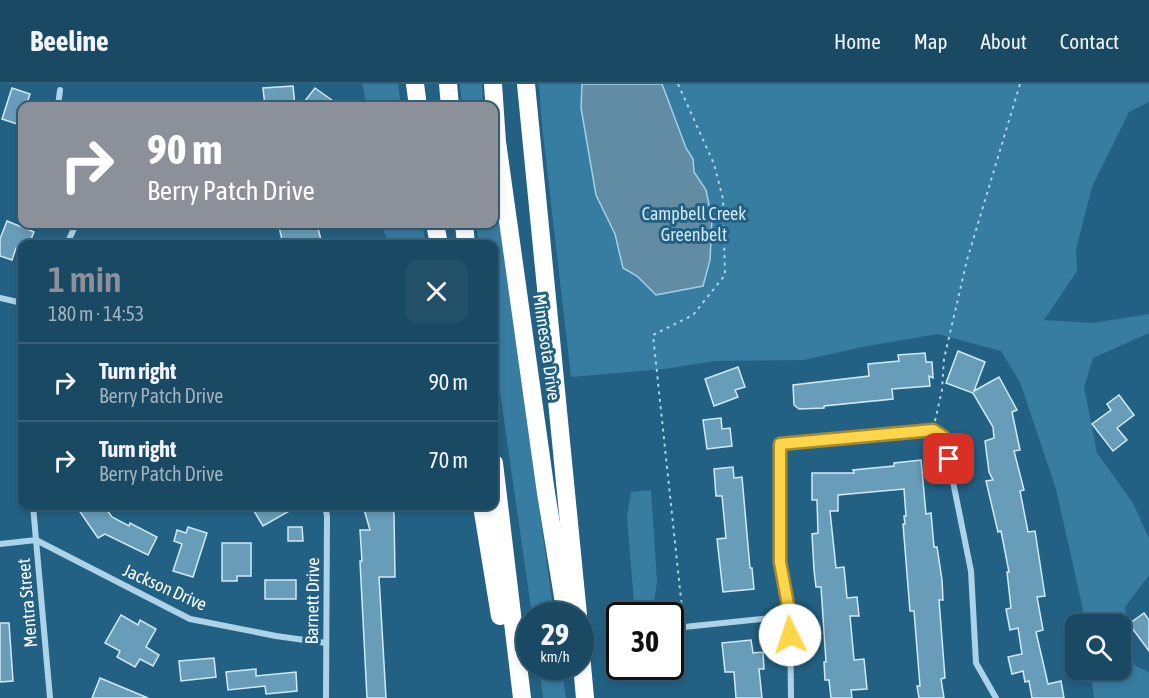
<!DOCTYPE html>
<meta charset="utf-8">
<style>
:root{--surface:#1a4963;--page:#235069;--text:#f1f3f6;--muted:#9fb2be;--line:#386178;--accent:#8c9099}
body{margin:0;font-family:"Asap Condensed",sans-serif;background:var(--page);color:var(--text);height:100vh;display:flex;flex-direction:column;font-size:22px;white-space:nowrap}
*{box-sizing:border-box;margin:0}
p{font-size:20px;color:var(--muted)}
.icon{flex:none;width:33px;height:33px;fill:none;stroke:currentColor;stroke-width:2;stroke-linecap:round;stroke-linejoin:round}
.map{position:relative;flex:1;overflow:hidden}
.side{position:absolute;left:18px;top:156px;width:480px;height:270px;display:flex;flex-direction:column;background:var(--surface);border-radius:12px;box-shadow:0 3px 9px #0003,0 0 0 2px var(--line)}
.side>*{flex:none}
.top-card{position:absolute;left:18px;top:18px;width:480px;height:126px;border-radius:12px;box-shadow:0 3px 9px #0003,0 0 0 2px var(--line);background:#8c9099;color:#fff;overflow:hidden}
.fabs{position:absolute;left:1065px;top:530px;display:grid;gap:12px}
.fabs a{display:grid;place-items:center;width:66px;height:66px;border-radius:12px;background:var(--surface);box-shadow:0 3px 9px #0003,0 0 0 2px var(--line);font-size:30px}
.speed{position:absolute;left:516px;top:518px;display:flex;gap:12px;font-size:30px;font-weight:700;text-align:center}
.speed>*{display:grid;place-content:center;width:78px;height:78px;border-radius:50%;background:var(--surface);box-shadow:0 3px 9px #0003,0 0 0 2px var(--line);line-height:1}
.speed small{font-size:15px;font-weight:400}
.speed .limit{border:3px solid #111;border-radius:9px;background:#fff;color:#111}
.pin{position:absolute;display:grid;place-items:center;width:51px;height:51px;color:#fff;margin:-26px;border-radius:12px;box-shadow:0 3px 9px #0006}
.me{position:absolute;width:66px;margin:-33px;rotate:356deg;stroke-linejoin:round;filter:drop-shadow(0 0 4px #0008)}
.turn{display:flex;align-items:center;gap:21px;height:126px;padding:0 30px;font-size:27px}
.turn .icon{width:78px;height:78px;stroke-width:2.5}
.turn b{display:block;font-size:42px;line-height:51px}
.round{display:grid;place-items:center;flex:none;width:63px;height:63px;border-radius:12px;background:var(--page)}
.summary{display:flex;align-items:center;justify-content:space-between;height:102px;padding:0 30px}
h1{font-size:36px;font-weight:600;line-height:45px;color:var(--accent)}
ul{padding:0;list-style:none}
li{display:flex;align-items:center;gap:18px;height:78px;padding:0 30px;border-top:2px solid var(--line)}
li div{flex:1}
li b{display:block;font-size:22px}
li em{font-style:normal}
header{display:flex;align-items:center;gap:36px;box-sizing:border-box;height:84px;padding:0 30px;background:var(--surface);border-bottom:2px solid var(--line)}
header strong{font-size:28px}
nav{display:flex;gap:33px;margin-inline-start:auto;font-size:21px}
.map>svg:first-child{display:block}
</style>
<header>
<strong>Beeline</strong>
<nav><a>Home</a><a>Map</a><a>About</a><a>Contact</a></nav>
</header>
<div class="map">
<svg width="1149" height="614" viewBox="0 0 1149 614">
<rect width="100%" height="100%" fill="#236184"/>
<g fill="#377ca1">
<polygon points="361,0 398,0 401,22 366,22 363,1"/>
<polygon points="460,0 482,0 483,22 462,22"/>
<polygon points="539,0 1149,0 1149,18 1129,28 1092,103 1076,165 1077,187 1044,236 1093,239 1149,230 1149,249 1093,274 1084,303 1097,369 1133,419 1149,454 1149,491 1125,523 1134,581 1149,588 1149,614 1094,614 1090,585 1120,585 1120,540 1085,540 1082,521 1056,405 1020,298 1001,267 938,250 862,263 804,276 715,277 664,285 571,293 542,41"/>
<polygon points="494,100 554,531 532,531 494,266 494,160 479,160 476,140 494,140"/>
<polygon points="381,140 422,140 426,160 389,160"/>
<polygon points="651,406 657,498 652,531 635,531 627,433 631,408"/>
<polygon points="539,582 561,582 566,614 543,614"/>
</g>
<polygon fill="#618ca3" stroke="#a0d1e9" stroke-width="1.5" points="582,0 662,0 686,64 693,75 694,88 706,106 712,135 710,176 703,202 656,211 637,192 623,184 615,150 596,111 581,24"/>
<g fill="#689db9" stroke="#d0e9f6" stroke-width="1.5">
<polygon points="293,2 295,22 265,22 263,4"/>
<polygon points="12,4 30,10 26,22 22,22 20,41 2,35"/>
<polygon points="315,4 340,22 301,22"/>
<polygon points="7,137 34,148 29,160 22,160 22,166 16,164 12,176 0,172 0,155"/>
<polygon points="294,140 317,140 322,160 283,160 279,143"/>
<polygon points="958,267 985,278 974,307 999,293 1017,326 1012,328 1020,366 1014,367 1024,406 1020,407 1028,448 1035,447 1045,512 1037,513 1043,546 1036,548 1048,600 1061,597 1064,614 1032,614 1029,597 1025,598 1023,587 1012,590 1008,573 1022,570 1018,544 1010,546 1006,525 1011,524 1007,488 1009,488 1001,447 998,448 986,397 993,396 989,388 985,357 994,354 993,343 973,309 946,299"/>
<polygon points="925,269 926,278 932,278 933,294 929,292 930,302 892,305 893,315 824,322 824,324 799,325 794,321 793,301 869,292 868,280 899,277 898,271"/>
<polygon points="738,283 745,303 735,306 738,313 714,322 705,295"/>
<polygon points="1119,311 1134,331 1117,344 1127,356 1113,367 1092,340 1111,326 1107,320"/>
<polygon points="721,334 722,345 730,344 732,362 707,365 703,336"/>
<polygon points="921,376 926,430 931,429 934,463 937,463 942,496 943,516 939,516 945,594 941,595 944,614 919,614 917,602 920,602 914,527 910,527 903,440 905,440 904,432 906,432 904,405 838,411 838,427 830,427 836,484 844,483 847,514 857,513 859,532 850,532 854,576 864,575 867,605 851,606 852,614 831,614 829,596 825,596 824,578 826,578 821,503 816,503 814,486 812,450 818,449 817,416 812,416 812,389 854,389 853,386 894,382 894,379"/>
<polygon points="733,383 734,394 742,393 750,484 752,484 754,505 723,508 717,455 726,454 722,412 716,412 714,385"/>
<polygon points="76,422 104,422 112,433 129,442 130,439 157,453 148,471 105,450 98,454"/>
<polygon points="251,422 298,422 263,442"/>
<polygon points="363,422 392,422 394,430 395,493 379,493 386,614 367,614 360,477 362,477 360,446 370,446"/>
<polygon points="188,443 207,449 193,493 173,487 182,460 174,457 177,446 186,449"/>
<polygon points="288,443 302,443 303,457 288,457"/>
<polygon points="222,459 251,459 251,492 237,492 237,497 222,497"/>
<rect x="265" y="496" width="31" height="19"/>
<polygon points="1144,529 1149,536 1149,567 1129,540"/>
<polygon points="121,531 138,541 140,536 156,545 146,563 159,571 153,582 140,575 135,583 117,573 120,567 105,559"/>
<polygon points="0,539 9,539 13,597 0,598"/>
<polygon points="751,556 753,569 763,568 764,585 759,585 762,614 736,614 734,588 725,588 722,559"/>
<polygon points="214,574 216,593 181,597 179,577"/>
<polygon points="256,585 256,592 296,588 297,607 266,610 265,602 228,606 226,588"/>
<polygon points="100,594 148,614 92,614"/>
</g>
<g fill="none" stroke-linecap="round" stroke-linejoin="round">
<g stroke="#acd3e8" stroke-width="2" stroke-dasharray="3 4.5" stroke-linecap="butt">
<polyline points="678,0 714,80 723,115 725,191 693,231 653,251 683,534"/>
<polyline points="935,337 942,306 944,275 967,176 1020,0"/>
</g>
<g stroke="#acd3e8" stroke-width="6">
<polyline points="58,22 60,6"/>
<polyline points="67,160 76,140"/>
<polyline points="0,214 22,219"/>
<polyline points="33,422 50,614"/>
<polyline points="325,422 327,432 326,614"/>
<polyline points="0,460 36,456 190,535 276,552 326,559"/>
<polyline points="684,543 790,532"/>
<polyline points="791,614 790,532 780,478 780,360 933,346 944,353 971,487 976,579 996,614"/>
</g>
<g stroke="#fff" stroke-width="18">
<polyline points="415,0 418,22"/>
<polyline points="448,0 450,22"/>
<polyline points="493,0 497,58 546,409 566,531"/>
<polyline points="526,0 578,531"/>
<polyline points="435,140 439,160"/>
<polyline points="464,140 466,160"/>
<polyline points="494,379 522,614"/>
<polyline points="482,422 500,532"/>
<polyline points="580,559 585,614"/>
</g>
</g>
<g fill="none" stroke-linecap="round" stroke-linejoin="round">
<g stroke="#a68a30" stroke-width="15">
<polyline id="route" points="790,551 790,532 780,478 780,360 933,346 944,353 949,375"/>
</g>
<use href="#route" stroke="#ffd54a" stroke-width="10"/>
</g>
<g text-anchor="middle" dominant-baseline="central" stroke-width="6" stroke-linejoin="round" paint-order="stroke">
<g font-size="18" fill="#d0e9f6" stroke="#236184">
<text x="694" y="129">Campbell Creek<tspan x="694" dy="21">Greenbelt</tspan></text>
</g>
<g font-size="18" fill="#fff" stroke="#236184">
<text transform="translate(547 263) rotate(82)">Minnesota Drive</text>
<text transform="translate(165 503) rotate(24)">Jackson Drive</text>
<text transform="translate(312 517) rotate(-89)">Barnett Drive</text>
<text transform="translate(27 519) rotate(-95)">Mentra Street</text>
</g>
</g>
</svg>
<div class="fabs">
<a><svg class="icon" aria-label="search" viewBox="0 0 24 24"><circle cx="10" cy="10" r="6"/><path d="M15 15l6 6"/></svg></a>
</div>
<div class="speed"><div>29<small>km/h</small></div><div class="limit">30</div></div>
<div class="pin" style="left:949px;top:375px;background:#d93025"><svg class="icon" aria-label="arrive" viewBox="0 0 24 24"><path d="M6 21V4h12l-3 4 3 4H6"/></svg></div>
<svg class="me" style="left:790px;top:551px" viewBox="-20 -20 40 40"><circle r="19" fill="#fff"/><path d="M0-13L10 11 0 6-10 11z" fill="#ffd54a"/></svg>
<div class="top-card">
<div class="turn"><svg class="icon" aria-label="right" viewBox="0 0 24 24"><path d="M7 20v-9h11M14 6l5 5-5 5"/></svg><div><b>90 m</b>Berry Patch Drive</div></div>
</div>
<section class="side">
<div class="summary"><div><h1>1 min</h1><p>180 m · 14:53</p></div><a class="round"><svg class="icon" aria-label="close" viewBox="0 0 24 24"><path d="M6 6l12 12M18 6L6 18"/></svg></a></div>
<ul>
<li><svg class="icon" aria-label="right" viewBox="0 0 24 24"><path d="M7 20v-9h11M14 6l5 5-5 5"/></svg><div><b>Turn right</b><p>Berry Patch Drive</p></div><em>90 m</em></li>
<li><svg class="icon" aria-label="right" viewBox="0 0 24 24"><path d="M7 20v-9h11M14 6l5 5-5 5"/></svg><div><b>Turn right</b><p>Berry Patch Drive</p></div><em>70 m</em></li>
</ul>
</section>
</div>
